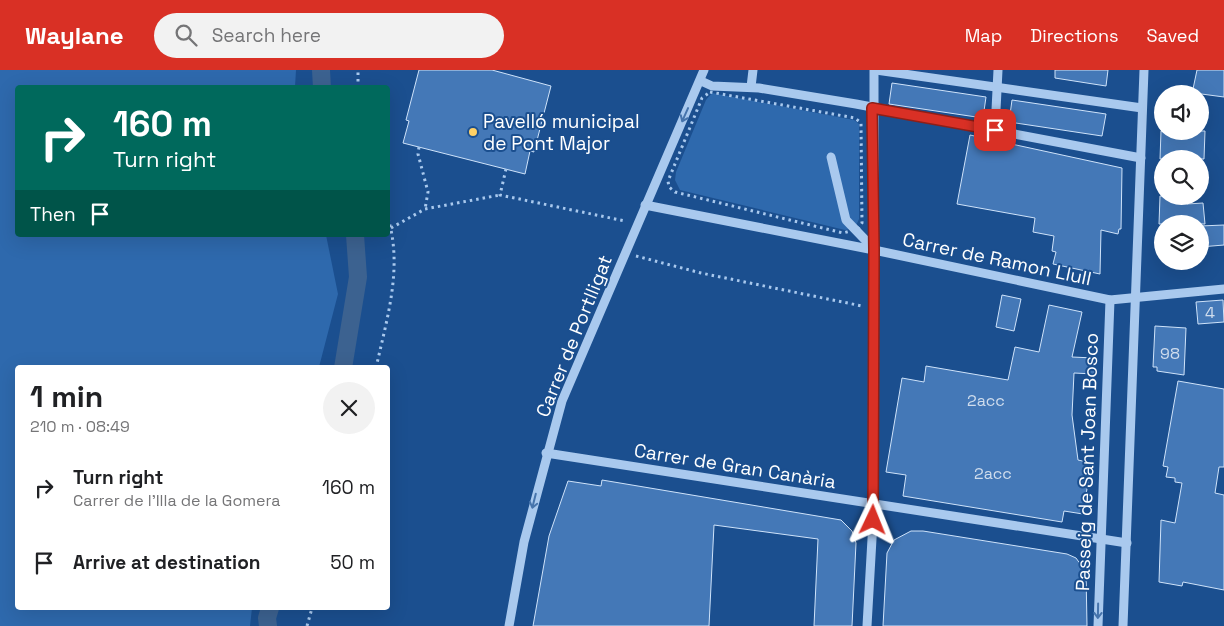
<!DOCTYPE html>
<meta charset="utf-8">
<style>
:root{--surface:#fff;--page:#f2f2f2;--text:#202124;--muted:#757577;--accent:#d93025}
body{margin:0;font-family:"Space Grotesk",sans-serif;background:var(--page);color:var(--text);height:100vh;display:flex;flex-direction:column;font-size:19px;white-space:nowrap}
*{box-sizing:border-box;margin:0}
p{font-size:16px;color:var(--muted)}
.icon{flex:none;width:28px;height:28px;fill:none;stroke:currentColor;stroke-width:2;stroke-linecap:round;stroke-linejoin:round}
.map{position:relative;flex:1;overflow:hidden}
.panel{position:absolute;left:15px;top:295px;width:375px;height:245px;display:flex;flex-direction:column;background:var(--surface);border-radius:5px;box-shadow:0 5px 20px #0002}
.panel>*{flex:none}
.banner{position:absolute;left:15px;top:15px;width:375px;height:152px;border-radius:5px;box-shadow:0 5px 20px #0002;background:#00695c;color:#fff;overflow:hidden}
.buttons{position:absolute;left:1154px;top:15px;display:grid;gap:10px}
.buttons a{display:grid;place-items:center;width:55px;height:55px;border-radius:50%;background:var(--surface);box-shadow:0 5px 20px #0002;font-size:25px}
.pin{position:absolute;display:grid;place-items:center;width:42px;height:42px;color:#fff;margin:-21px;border-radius:10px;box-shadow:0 2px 8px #0006}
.me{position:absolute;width:55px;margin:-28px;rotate:2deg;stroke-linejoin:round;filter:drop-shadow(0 0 4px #0008)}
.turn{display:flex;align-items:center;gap:18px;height:105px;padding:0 15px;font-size:22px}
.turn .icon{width:65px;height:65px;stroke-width:2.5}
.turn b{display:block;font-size:35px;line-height:42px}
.then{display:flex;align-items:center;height:48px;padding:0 15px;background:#0003;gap:10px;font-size:19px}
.round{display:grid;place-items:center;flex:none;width:52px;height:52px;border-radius:26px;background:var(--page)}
.overview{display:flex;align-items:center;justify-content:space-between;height:85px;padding:0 15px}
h1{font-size:30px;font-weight:700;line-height:38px}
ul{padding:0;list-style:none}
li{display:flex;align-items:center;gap:15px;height:75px;padding:0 15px}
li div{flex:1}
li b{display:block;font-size:19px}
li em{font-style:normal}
header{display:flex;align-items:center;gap:30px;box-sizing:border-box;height:70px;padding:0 25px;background:var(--accent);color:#fff}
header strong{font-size:24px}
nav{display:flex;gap:28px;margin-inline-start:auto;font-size:18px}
.search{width:350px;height:45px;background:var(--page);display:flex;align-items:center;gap:12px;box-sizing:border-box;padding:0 18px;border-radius:28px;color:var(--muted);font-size:19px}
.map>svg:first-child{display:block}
</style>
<header>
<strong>Waylane</strong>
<div class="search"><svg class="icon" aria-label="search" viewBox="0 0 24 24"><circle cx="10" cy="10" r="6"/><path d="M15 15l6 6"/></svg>Search here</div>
<nav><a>Map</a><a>Directions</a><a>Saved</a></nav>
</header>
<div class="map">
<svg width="1224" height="556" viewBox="0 0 1224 556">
<rect width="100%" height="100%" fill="#1b4f8f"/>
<g fill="#2e69ad">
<polygon points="0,0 296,0 295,17 18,18 18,165 326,165 338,224 319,297 18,298 18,538 252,538 250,556 0,556"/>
<polygon points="712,23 854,50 859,54 859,149 855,158 845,160 680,120 675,110 676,102 706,30"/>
</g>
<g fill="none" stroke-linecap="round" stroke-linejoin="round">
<g stroke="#3c6290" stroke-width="18">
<polyline points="321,0 322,18"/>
<polyline points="343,298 358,207 355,165"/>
<polyline points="268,556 267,548 270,538"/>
</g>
</g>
<g fill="#4478b7" stroke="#cfe3fa">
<polygon points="419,0 492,0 551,16 534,82 530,81 525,104 403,73 409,51 406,50"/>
<polygon points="1055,0 1108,0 1106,16 1055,8"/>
<polygon points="1197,0 1224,0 1224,27 1194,23 1193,19"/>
<polygon points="892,13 986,27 983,48 889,34"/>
<polygon points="1012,30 1106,44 1102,66 1009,52"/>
<polygon points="1161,61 1205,61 1204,89 1160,89"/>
<polygon points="970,65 1122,98 1121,159 1119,159 1118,164 1101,160 1100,204 1053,194 1056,182 1052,181 1054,166 1033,162 1035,148 957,134"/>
<polygon points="1160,126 1186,126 1187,134 1203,133 1205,154 1159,154"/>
<polygon points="1224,155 1224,175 1200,177 1200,156"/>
<polygon points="1002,225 1021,229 1014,261 996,257"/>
<polygon points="1223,230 1224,252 1198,254 1196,232"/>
<polygon points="1049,235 1082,242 1072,287 1094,288 1094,304 1074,303 1072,345 1078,390 1091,393 1083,444 1064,441 1062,452 903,426 906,405 886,402 902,308 924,312 926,296 1008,310 1015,277 1039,282"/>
<polygon points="1155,256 1186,258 1184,305 1157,301 1157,297 1153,297"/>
<polygon points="1178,311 1224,319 1224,397 1219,397 1215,423 1224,425 1224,520 1183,512 1182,516 1159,512 1161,450 1175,453 1182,413 1175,412 1175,408 1166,407 1168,397 1163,396"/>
<polygon points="602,410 841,450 852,461 856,473 852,556 814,556 818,469 714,455 709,556 533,556 549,466 568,411 601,416"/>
<polygon points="911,461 923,461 1067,484 1076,488 1086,502 1087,556 883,556 887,483 894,470"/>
</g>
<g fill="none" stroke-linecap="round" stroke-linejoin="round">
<g stroke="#a9c9ee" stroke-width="3" stroke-dasharray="2.5 4" stroke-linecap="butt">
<polyline points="358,18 358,0"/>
<polygon points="710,22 855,48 861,53 862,153 858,159 843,163 675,122 669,117 668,111 702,28"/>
<polyline points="419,77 418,84 428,122 425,139"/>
<polyline points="506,99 500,125 625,151"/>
<polyline points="391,158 425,139 500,125"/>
<polyline points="636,186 701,203 862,236"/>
<path d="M376,298C387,248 403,198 388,148"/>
<polyline points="307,556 312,538"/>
</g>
<g stroke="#a9c9ee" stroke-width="9">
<polyline points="876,0 1142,38"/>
<polyline points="701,11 712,16 759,18 856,34 1141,88"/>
<polyline points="751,17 753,0"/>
<polyline points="995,60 998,0"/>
<polyline points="831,87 846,150 874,179"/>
<polyline points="645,135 874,180 1110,230 1224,219"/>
<polyline points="546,383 1127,473"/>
<polyline points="509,556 524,472 562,331 704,0"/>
<polyline points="867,556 874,434 874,0"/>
<polyline points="1098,556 1110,230"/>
<polyline points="1123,556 1144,0"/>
</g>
</g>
<defs><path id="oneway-shaft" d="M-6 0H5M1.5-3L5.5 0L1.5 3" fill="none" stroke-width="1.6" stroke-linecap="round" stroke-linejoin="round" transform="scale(1.25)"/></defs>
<g stroke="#4674ac">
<use href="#oneway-shaft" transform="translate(685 45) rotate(114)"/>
<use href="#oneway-shaft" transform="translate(534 431) rotate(104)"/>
<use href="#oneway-shaft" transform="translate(1098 541) rotate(91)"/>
</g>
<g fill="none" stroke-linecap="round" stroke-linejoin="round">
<g stroke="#8d1f18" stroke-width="12">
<polyline id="route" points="873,450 874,180 872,38 995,60"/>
</g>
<use href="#route" stroke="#d93025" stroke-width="9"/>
</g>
<circle fill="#ffd166" stroke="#1b4f8f" stroke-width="2" cx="473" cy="62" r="5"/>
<g text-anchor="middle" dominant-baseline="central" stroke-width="4" stroke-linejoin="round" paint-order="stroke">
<g font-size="16" fill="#d0dded">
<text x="1210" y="242">4</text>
<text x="1170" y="283">98</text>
<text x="986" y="330">2acc</text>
<text x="993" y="403">2acc</text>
</g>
<g font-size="19" fill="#fff" stroke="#1b4f8f" text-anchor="start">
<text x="483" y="51">Pavelló municipal<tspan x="483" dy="22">de Pont Major</tspan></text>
</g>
<g font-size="19" fill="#fff" stroke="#1b4f8f">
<text transform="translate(997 189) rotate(12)">Carrer de Ramon Llull</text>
<text transform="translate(574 266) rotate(-68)">Carrer de Portlligat</text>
<text transform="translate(1087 392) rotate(-88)">Passeig de Sant Joan Bosco</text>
<text transform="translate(735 396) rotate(9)">Carrer de Gran Canària</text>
</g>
</g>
</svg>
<div class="buttons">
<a><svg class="icon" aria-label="sound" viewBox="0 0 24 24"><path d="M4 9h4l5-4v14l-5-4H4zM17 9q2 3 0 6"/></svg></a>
<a><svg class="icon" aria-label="search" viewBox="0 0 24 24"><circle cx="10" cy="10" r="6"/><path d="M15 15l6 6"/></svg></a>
<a><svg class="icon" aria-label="layers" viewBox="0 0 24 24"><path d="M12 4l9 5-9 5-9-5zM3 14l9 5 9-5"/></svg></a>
</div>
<div class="pin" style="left:995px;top:60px;background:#d93025"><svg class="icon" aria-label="arrive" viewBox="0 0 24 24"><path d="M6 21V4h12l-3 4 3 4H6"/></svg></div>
<svg class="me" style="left:873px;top:450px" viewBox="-20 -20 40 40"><path d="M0-17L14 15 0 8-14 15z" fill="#d93025" stroke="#fff" stroke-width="4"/></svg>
<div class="banner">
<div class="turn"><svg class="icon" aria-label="right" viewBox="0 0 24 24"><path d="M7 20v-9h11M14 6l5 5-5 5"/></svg><div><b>160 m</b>Turn right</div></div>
<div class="then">Then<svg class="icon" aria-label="arrive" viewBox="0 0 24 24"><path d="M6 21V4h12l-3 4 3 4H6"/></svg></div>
</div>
<section class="panel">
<div class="overview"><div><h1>1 min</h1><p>210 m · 08:49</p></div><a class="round"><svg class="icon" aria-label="close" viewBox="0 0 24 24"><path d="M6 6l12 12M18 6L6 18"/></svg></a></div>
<ul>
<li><svg class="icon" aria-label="right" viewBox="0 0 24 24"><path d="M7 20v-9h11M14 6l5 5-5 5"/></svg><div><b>Turn right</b><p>Carrer de l'Illa de la Gomera</p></div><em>160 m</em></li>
<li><svg class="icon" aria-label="arrive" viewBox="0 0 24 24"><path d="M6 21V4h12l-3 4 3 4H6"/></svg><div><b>Arrive at destination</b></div><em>50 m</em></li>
</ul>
</section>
</div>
